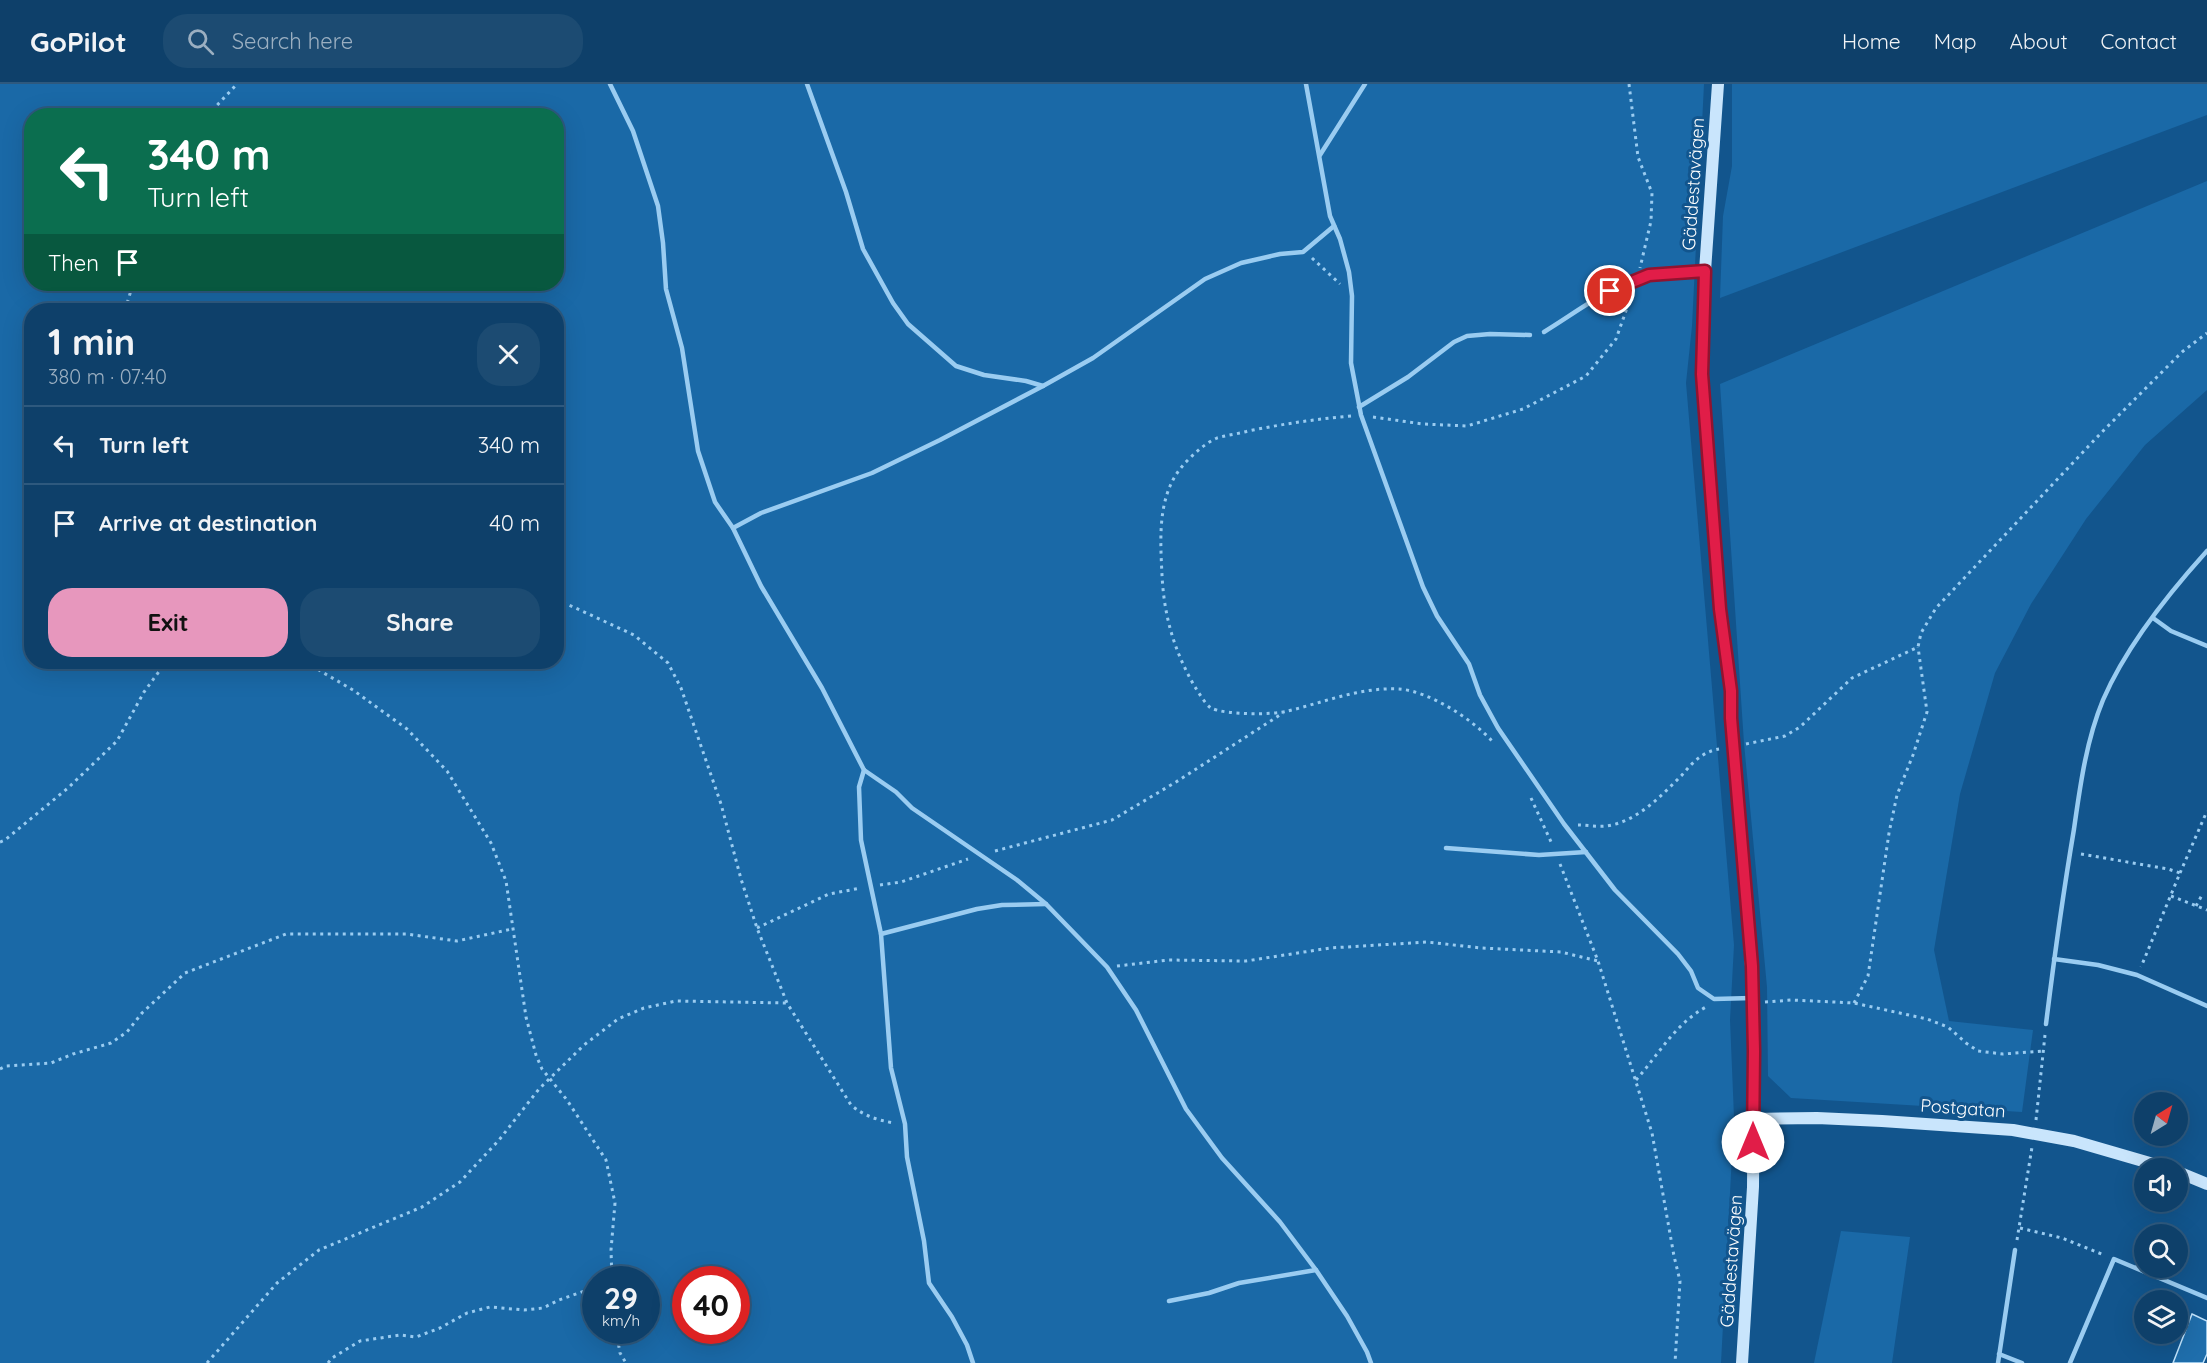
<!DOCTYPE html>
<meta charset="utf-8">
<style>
:root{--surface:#0e406a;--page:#1c4b72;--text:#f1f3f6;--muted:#9bafc1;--line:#2e597e;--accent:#e797bd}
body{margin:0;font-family:Quicksand,sans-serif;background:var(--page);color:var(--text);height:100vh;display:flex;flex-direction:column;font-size:22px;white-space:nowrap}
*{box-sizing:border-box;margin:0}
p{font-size:20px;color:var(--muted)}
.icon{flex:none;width:33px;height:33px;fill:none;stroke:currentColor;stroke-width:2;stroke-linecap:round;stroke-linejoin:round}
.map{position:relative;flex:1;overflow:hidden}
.sheet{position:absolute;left:24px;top:219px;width:540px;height:366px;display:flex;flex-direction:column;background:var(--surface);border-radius:24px;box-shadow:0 6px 24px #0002,0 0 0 2px var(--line)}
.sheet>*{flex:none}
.hud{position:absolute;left:24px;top:24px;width:540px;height:183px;border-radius:24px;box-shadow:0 6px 24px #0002,0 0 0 2px var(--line);background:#0b6e4f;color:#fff;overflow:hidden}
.needle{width:39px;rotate:37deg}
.fabs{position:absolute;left:2134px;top:1008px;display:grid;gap:12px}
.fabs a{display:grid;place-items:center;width:54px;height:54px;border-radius:50%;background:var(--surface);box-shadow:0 6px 24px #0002,0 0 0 2px var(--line);font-size:30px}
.speed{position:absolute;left:582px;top:1182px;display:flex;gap:12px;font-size:30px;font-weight:700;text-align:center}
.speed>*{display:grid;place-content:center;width:78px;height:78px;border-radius:50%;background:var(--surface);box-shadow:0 6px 24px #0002,0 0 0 2px var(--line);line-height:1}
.speed small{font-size:15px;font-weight:400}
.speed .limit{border:9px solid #d22;background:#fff;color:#111}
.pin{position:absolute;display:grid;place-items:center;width:51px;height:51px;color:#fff;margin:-26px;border:3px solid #fff;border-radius:50%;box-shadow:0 2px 6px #0007}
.me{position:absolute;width:66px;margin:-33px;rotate:0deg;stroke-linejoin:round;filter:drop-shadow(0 0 4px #0008)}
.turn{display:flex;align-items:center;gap:21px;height:126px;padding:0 24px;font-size:27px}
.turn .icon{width:78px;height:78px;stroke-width:2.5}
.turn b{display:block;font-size:42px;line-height:51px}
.then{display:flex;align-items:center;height:57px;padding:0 24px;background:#0003;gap:12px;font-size:22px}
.round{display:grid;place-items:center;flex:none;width:63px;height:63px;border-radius:24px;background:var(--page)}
.head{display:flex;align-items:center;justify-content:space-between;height:102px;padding:0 24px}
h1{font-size:36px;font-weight:700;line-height:45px}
.action{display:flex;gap:12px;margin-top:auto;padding:12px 24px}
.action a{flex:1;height:69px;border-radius:24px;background:var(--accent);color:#111;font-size:24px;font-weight:700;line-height:69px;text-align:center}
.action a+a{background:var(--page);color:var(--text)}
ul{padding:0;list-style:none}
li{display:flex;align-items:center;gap:18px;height:78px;padding:0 24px;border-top:2px solid var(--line)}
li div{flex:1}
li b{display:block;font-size:22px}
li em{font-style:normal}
header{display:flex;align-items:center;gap:36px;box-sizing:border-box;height:84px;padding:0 30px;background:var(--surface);border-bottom:2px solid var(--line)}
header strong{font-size:28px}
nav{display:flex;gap:33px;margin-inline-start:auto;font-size:21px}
.search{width:420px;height:54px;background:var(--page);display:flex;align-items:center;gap:15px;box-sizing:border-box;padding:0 21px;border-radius:24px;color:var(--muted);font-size:22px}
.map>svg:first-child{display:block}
</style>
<header>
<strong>GoPilot</strong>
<div class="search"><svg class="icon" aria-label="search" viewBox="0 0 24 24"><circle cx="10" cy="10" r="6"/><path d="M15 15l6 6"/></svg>Search here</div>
<nav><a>Home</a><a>Map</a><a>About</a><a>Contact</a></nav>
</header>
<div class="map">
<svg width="2207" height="1279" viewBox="0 0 2207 1279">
<rect width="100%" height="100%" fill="#12558d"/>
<g fill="#1a69a7" fill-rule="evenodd">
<path d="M0,0H1704L1692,242L1686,299L1734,861L1730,936L1734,1033L1721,1279H0ZM32,32H556V200H32ZM32,226H556V578H32ZM596,1196H646V1246H596ZM686,1196H736V1246H686Z"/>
<polygon points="1732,0 2207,0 2207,31 1720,214 1723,132 1732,82"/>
<polygon points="2207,97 2207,306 2145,361 2086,435 2031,520 1995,589 1960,710 1934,866 1949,937 2033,946 2022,1028 1791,1014 1768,992 1767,903 1744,659 1720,300"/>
<polygon points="1841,1147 1910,1153 1892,1279 1814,1279"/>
</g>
<polygon fill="#1f6eac" stroke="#c1e3fc" stroke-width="1.5" points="2192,1230 2207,1237 2207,1270 2203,1279 2173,1279"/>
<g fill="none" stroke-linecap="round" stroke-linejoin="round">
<g stroke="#9accf1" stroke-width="3" stroke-dasharray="3 4.5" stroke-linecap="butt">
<polyline points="1629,0 1638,73 1652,109 1651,137 1640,184"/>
<polyline points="207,32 237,0"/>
<polyline points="1312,174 1340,200"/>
<polyline points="125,226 133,200"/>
<path d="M1351,332C1316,335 1283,340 1248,347C1238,350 1227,351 1217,354C1206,359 1197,367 1188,376C1157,406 1160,450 1162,491C1164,532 1174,567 1195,603C1199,609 1205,620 1211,624C1225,631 1273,631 1288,627C1325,618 1360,603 1399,605C1429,607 1472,635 1492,657"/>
<polyline points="1373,333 1423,340 1467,342 1523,325 1586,292 1616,255 1633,207"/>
<path d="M556,515L634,551L668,579L681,604L721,720L741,795L757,844L787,919L851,1021C864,1032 877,1036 894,1039"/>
<polyline points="305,578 353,606 407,645 447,687 491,759 506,797 526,933 536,971 542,985 567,1016 606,1076 615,1119 611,1166 612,1196"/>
<polyline points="1746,660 1785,652 1800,643 1852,594 1918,563 1921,549 1936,524 2101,349 2182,268 2207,249"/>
<polyline points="1531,714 1552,760"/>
<path d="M1578,741C1587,741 1597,743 1606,742C1637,738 1661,712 1682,691C1693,678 1702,668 1719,665"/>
<polyline points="0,758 5,756 68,704 117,657 144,608 166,578"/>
<polyline points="995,767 1112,736 1176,698 1283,629"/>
<polyline points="2081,770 2168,785 2180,789 2141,883"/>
<polyline points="1560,780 1598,877 1652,1049 1674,1172 1680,1197 1675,1279"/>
<polyline points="2180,789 2207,727"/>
<polyline points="880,801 901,798 968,775"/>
<polyline points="2171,812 2207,826"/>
<polyline points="2196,822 2202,811"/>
<polyline points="757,844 829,810 861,804"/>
<polyline points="1117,882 1169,876 1246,877 1330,864 1427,858 1481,864 1561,868 1598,877"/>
<polyline points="1765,918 1792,916 1854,919 1927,935 1948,943 1966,959 1978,967 2003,970 2043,967"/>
<polyline points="1854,919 1868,892 1889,749 1897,711 1913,671 1927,628 1918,563"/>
<polyline points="0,985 6,982 51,979 73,970 111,959 127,948 142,929 185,889 286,850 406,850 457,857 512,845"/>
<path d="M1636,996C1659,970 1675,940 1706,923"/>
<polyline points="2036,1036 2045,951"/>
<polyline points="2020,1144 2062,1154 2104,1171"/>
<polyline points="2017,1156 2032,1063"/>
<polyline points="616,1246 620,1269 626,1279"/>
<polyline points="207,1279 277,1199 319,1166 422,1123 460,1098 499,1056 539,1005 584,961 618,935 644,924 676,917 787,919"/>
<polyline points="328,1279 332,1274 360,1257 400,1251 416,1253 440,1244 467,1229 490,1223 524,1226 543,1224 559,1216 596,1203"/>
</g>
<g stroke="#9accf1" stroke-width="4.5">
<polyline points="610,0 633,47 658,122 663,159 666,205 682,264 698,367 715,418 733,444 761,502 822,604 864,686 896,708 912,724 1017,796 1046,820 1107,883 1136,926 1186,1025 1222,1074 1280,1138 1316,1186 1347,1232 1367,1268 1371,1279"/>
<polyline points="807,0 846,108 863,165 893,219 908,240 956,282 984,291 1026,297 1043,302"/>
<polyline points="1306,0 1330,132 1340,155 1349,188 1352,212 1351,279 1361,331 1423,503 1437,532 1469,580 1480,611 1498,644 1564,740 1615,806 1678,870 1691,887 1698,904 1714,915 1752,914"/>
<polyline points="1320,71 1365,0"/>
<path d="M1544,248C1577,228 1609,202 1647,192C1664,187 1684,188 1703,187"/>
<polyline points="1359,323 1408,293 1454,258 1467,252 1490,250 1530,251"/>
<polyline points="733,444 761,429 872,389 940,356 1043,302 1093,274 1205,195 1241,179 1280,170 1303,168 1334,142"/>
<polyline points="2153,534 2171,547 2207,562"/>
<polyline points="864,686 859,703 861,756 881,850 891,984 905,1040 907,1073 924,1157 929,1199 952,1233 967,1261 973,1279"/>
<polyline points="1446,764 1539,771 1586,768"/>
<polyline points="881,850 977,825 1002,821 1046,820"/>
<polyline points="2054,875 2098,881 2137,891 2207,922"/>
<path d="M2046,940C2054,875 2063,810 2074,745C2080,703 2086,657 2103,616C2125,565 2169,509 2207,467"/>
<polyline points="2137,1184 2145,1164"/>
<polyline points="1169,1217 1209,1209 1239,1199 1316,1186"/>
<polyline points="1999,1270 2022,1279"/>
<polyline points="1998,1279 2015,1166"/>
<polyline points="2070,1279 2114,1175 2207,1214"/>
</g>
<g stroke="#c9e5fc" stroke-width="12">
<polyline points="1718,0 1705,187 1702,290 1720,525 1731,607 1731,634 1744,780 1751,882 1754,967 1753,1103 1742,1279"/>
<polyline points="1753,1035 1817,1034 1882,1037 2013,1046 2074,1057 2167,1084"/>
<polyline points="2178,1088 2207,1100"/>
</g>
</g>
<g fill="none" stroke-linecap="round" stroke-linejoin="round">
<g stroke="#92132f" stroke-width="15">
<polyline id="route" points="1610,207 1649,191 1705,187 1702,290 1720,525 1731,607 1731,634 1752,882 1754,967 1753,1058"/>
</g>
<use href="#route" stroke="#e11d48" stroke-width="10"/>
</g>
<g text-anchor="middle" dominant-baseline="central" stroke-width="6" stroke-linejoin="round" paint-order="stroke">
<g font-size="18" fill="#fff" stroke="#12558d">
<text transform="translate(1693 100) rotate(-86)">Gäddestavägen</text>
<text transform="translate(1963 1024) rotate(4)">Postgatan</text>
<text transform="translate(1731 1177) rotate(-86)">Gäddestavägen</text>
</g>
</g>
</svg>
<div class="fabs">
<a><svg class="needle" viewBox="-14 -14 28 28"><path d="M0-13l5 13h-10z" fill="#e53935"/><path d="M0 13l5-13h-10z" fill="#9bafc1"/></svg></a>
<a><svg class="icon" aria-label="sound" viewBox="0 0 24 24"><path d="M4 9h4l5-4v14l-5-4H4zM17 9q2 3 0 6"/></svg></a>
<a><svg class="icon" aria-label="search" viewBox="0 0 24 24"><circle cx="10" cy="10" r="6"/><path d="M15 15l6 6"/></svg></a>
<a><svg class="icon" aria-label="layers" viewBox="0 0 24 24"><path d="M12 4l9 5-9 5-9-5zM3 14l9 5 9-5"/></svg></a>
</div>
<div class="speed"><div>29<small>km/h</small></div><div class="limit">40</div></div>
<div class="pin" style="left:1610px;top:207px;background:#d93025"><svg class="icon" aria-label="arrive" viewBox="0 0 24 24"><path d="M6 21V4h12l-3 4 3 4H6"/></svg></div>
<svg class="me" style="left:1753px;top:1058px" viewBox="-20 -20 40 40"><circle r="19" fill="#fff"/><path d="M0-13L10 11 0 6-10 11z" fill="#e11d48"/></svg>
<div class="hud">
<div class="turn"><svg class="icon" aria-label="left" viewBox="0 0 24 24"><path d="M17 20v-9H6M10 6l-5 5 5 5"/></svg><div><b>340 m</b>Turn left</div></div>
<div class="then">Then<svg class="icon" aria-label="arrive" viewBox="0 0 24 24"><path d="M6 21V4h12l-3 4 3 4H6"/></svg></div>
</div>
<section class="sheet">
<div class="head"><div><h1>1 min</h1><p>380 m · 07:40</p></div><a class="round"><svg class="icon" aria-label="close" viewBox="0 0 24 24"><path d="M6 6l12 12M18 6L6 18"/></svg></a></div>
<ul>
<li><svg class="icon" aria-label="left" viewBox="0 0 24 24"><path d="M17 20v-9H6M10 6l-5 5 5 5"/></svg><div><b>Turn left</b></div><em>340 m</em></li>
<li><svg class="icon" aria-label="arrive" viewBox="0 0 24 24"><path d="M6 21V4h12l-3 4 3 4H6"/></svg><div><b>Arrive at destination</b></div><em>40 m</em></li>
</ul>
<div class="action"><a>Exit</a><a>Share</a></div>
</section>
</div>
